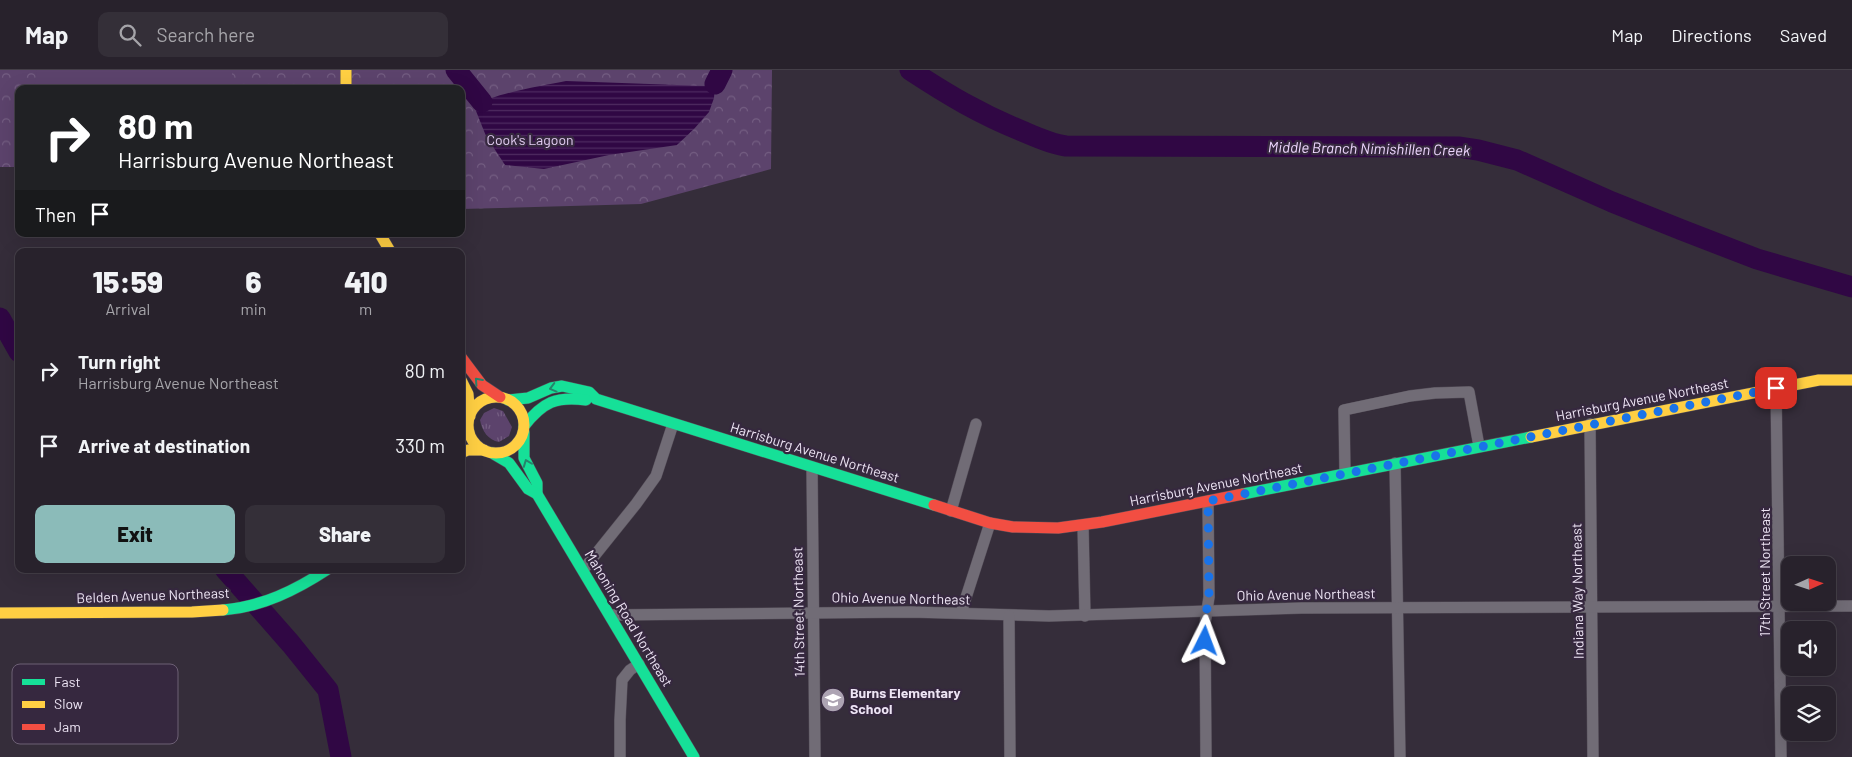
<!DOCTYPE html>
<style>
:root{--surface:#28222c;--page:#342f38;--text:#f1f3f6;--muted:#a5a4a9;--line:#443f48;--accent:#8bbbb9}
body{margin:0;font-family:Barlow,sans-serif;background:var(--page);color:var(--text);height:100vh;display:flex;flex-direction:column;font-size:19px;white-space:nowrap}
*{box-sizing:border-box;margin:0}
p{font-size:16px;color:var(--muted)}
.icon{flex:none;width:28px;height:28px;fill:none;stroke:currentColor;stroke-width:2;stroke-linecap:round;stroke-linejoin:round}
.map{position:relative;flex:1;overflow:hidden}
.sheet{position:absolute;left:15px;top:178px;width:450px;height:325px;display:flex;flex-direction:column;background:var(--surface);border-radius:10px;box-shadow:0 5px 20px #0002,0 0 0 1px var(--line)}
.sheet>*{flex:none}
.hud{position:absolute;left:15px;top:15px;width:450px;height:152px;border-radius:10px;box-shadow:0 5px 20px #0002,0 0 0 1px var(--line);background:#202124;color:#fff;overflow:hidden}
.needle{width:32px;rotate:87deg}
.buttons{position:absolute;left:1781px;top:486px;display:grid;gap:10px}
.buttons a{display:grid;place-items:center;width:55px;height:55px;border-radius:10px;background:var(--surface);box-shadow:0 5px 20px #0002,0 0 0 1px var(--line);font-size:25px}
.pin{position:absolute;display:grid;place-items:center;width:42px;height:42px;color:#fff;margin:-21px;border-radius:10px;box-shadow:0 2px 8px #0006}
.me{position:absolute;width:55px;margin:-28px;rotate:3deg;stroke-linejoin:round;filter:drop-shadow(0 0 4px #0008)}
.turn{display:flex;align-items:center;gap:18px;height:105px;padding:0 20px;font-size:22px}
.turn .icon{width:65px;height:65px;stroke-width:2.5}
.turn b{display:block;font-size:35px;line-height:42px}
.then{display:flex;align-items:center;height:48px;padding:0 20px;background:#0003;gap:10px;font-size:19px}
.eta{display:flex;justify-content:space-evenly;align-items:center;height:85px;text-align:center}
.eta b{font-size:30px;font-weight:800;line-height:35px}
.primary-button{display:flex;gap:10px;margin-top:auto;padding:10px 20px}
.primary-button a{flex:1;height:58px;border-radius:10px;background:var(--accent);color:#111;font-size:20px;font-weight:800;line-height:58px;text-align:center}
.primary-button a+a{background:var(--page);color:var(--text)}
ul{padding:0;list-style:none}
li{display:flex;align-items:center;gap:15px;height:75px;padding:0 20px}
li div{flex:1}
li b{display:block;font-size:19px}
li em{font-style:normal}
header{display:flex;align-items:center;gap:30px;box-sizing:border-box;height:70px;padding:0 25px;background:var(--surface);border-bottom:1px solid var(--line)}
header strong{font-size:24px}
nav{display:flex;gap:28px;margin-inline-start:auto;font-size:18px}
.search{width:350px;height:45px;background:var(--page);display:flex;align-items:center;gap:12px;box-sizing:border-box;padding:0 18px;border-radius:10px;color:var(--muted);font-size:19px}
.map>svg:first-child{display:block}
</style>
<header>
<strong>Map</strong>
<div class="search"><svg class="icon" aria-label="search" viewBox="0 0 24 24"><circle cx="10" cy="10" r="6"/><path d="M15 15l6 6"/></svg>Search here</div>
<nav><a>Map</a><a>Directions</a><a>Saved</a></nav>
</header>
<div class="map">
<svg width="1852" height="687" viewBox="0 0 1852 687">
<defs>
<pattern id="grass-tufts" width="24" height="20" patternUnits="userSpaceOnUse" patternTransform="scale(1.25)"><rect width="24" height="20" fill="#5c436c"/><path d="M3 7l-1-3M5 7V3M7 7l1-3M15 17l-1-3M17 17v-4M19 17l1-3" fill="none" stroke="#745e82"/></pattern>
<pattern id="park-crowns" width="20" height="18" patternUnits="userSpaceOnUse" patternTransform="scale(1.25)"><rect width="20" height="18" fill="#5c436c"/><path d="M2 6a3 3 0 1 1 6 0M12 15a3 3 0 1 1 6 0" fill="none" stroke="#745e82"/></pattern>
<pattern id="water-rules" width="6" height="5" patternUnits="userSpaceOnUse" patternTransform="scale(1.25)"><rect width="6" height="5" fill="#300744"/><path d="M0 2.5h6" fill="none" stroke="#4e2b60"/></pattern>
</defs>
<rect width="100%" height="100%" fill="#352d3a"/>
<path fill="url(#grass-tufts)" d="M494,338L503,341L512,357L509,366L499,372C488,370 482,361 480,350L484,343Z"/>
<polygon fill="url(#park-crowns)" points="0,0 772,0 771,99 641,134 461,139 461,19 19,19 19,97 0,97"/>
<polygon fill="#5c436c" points="37,0 232,0 232,19 34,19"/>
<path fill="url(#water-rules)" d="M566,11L705,16L715,14L714,28L709,42L694,59L677,75L609,85L544,99L505,95L486,66L474,36C496,23 540,16 566,11Z"/>
<g fill="none" stroke-linecap="round" stroke-linejoin="round">
<g stroke="#300744" stroke-width="21">
<polyline points="456,0 482,32"/>
<path d="M910,0C948,25 980,44 1022,61C1036,67 1051,74 1066,76L1458,77L1478,80L1517,90L1612,132L1682,160L1757,189L1852,217"/>
<polyline points="715,14 722,0"/>
<polyline points="0,248 19,282"/>
<polyline points="225,499 291,574 328,620 341,687"/>
</g>
<g stroke="#534c57" stroke-width="12">
<g id="street">
<polyline points="1776,318 1781,687"/>
<polyline points="1590,354 1593,687"/>
<polyline points="1395,393 1400,687"/>
<polyline points="812,397 815,687"/>
<polyline points="1345,404 1344,340 1410,326 1435,323 1469,322 1479,376"/>
<polyline points="951,441 976,354"/>
<polyline points="1083,455 1085,546"/>
<polyline points="583,500 636,434 656,406 673,354"/>
<polyline points="961,543 990,453"/>
<polyline points="610,545 911,542 1049,546 1302,538 1852,536"/>
<polyline points="1009,546 1010,687"/>
<polyline points="620,687 620,650 622,610 630,600 639,594"/>
<polyline points="1206,687 1205,554 1209,527 1208,431"/>
</g>
</g>
<g stroke="#534c57" stroke-width="12">
<g id="fast">
<polyline points="508,330 528,328 551,318 562,316 589,322 596,329 934,435"/>
<path d="M524,356C543,332 556,326 586,330"/>
<polyline points="524,362 524,388 537,413 537,424"/>
<polyline points="492,383 509,393 528,419 537,424 694,687"/>
<polyline points="1243,424 1531,367"/>
<path d="M223,540C262,537 296,520 328,499"/>
</g>
</g>
<g stroke="#534c57" stroke-width="12">
<g id="slow">
<polyline points="346,0 346,19"/>
<polyline points="380,164 390,181"/>
<polyline points="461,310 468,324 470,346"/>
<circle cx="496" cy="355" r="28"/>
<polyline points="1531,367 1819,310 1852,310"/>
<polyline points="461,383 468,380 484,380"/>
<polyline points="0,543 192,542 223,540"/>
</g>
</g>
<g stroke="#534c57" stroke-width="12">
<g id="jam">
<polyline points="461,287 482,315 500,327"/>
<polyline points="934,435 990,453 1013,457 1058,458 1102,452 1243,424"/>
</g>
</g>
<use href="#street" stroke="#716c76" stroke-width="11"/>
<use href="#fast" stroke="#16e098" stroke-width="11"/>
<use href="#slow" stroke="#ffcf43" stroke-width="11"/>
<use href="#jam" stroke="#f24e42" stroke-width="11"/>
</g>
<defs><path id="oneway-chevron" d="M-2-3.5L2.5 0L-2 3.5" fill="none" stroke-width="1.6" stroke-linecap="round" stroke-linejoin="round" transform="scale(1.25)"/></defs>
<g stroke="#26846c">
<use href="#oneway-chevron" transform="translate(478 311) rotate(-132)"/>
<use href="#oneway-chevron" transform="translate(553 318) rotate(165)"/>
<use href="#oneway-chevron" transform="translate(527 393) rotate(-111)"/>
</g>
<g fill="none" stroke-linecap="round" stroke-linejoin="round">
<polyline stroke="#1a73e8" stroke-width="9" stroke-dasharray="0 16.2" points="1205,571 1204,554 1209,528 1208,431 1776,318"/>
</g>
<defs>
<g id="school-disc" transform="scale(1.25)"><circle r="9.5" fill="#ada4b3" stroke="#36283f"/><path d="M0-5L7-2L0 1L-7-2ZM-4 1L0 2.5L4 1V4Q0 6-4 4Z" fill="#fff"/></g>
</defs>
<g fill-rule="evenodd">
<use href="#school-disc" x="833" y="630"/>
</g>
<g text-anchor="middle" dominant-baseline="central" stroke-width="4.5" stroke-linejoin="round" paint-order="stroke">
<g font-size="14" fill="#e2ccf2" stroke="#36283f">
<text x="530" y="69">Cook's Lagoon</text>
</g>
<g font-size="14" fill="#ede4f4" stroke="#36283f">
<text transform="translate(1642 329) rotate(-11)">Harrisburg Avenue Northeast</text>
<text transform="translate(815 382) rotate(17)">Harrisburg Avenue Northeast</text>
<text transform="translate(1216 414) rotate(-11)">Harrisburg Avenue Northeast</text>
<text transform="translate(1764 502) rotate(-90)">17th Street Northeast</text>
<text transform="translate(1577 521) rotate(-91)">Indiana Way Northeast</text>
<text transform="translate(1306 524) rotate(-1)">Ohio Avenue Northeast</text>
<text transform="translate(153 525) rotate(-2)">Belden Avenue Northeast</text>
<text transform="translate(901 528) rotate(1)">Ohio Avenue Northeast</text>
<text transform="translate(798 542) rotate(-91)">14th Street Northeast</text>
<text transform="translate(629 548) rotate(59)">Mahoning Road Northeast</text>
</g>
<g font-size="14" font-weight="bold" fill="#ede4f4" stroke="#36283f" text-anchor="start">
<text x="850" y="622">Burns Elementary<tspan x="850" dy="16">School</tspan></text>
</g>
<g font-size="15" font-style="italic" fill="#efd8ff" stroke="#36283f">
<text transform="translate(1369 78) rotate(1)">Middle Branch Nimishillen Creek</text>
</g>
</g>
<rect x="12" y="594" width="166" height="80" rx="8" fill="#36283f" stroke="#6d6075" stroke-width="1"/>
<rect x="22" y="609" width="23" height="6" fill="#16e098"/>
<rect x="22" y="631" width="23" height="7" fill="#ffcf43"/>
<rect x="22" y="654" width="23" height="6" fill="#f24e42"/>
<g font-size="14" fill="#ede4f4">
<text x="54" y="617">Fast</text>
<text x="54" y="639">Slow</text>
<text x="54" y="662">Jam</text>
</g>
</svg>
<div class="buttons">
<a><svg class="needle" viewBox="-14 -14 28 28"><path d="M0-13l5 13h-10z" fill="#e53935"/><path d="M0 13l5-13h-10z" fill="#a5a4a9"/></svg></a>
<a><svg class="icon" aria-label="sound" viewBox="0 0 24 24"><path d="M4 9h4l5-4v14l-5-4H4zM17 9q2 3 0 6"/></svg></a>
<a><svg class="icon" aria-label="layers" viewBox="0 0 24 24"><path d="M12 4l9 5-9 5-9-5zM3 14l9 5 9-5"/></svg></a>
</div>
<div class="pin" style="left:1776px;top:318px;background:#d93025"><svg class="icon" aria-label="arrive" viewBox="0 0 24 24"><path d="M6 21V4h12l-3 4 3 4H6"/></svg></div>
<svg class="me" style="left:1205px;top:571px" viewBox="-20 -20 40 40"><path d="M0-17L14 15 0 8-14 15z" fill="#1a73e8" stroke="#fff" stroke-width="4"/></svg>
<div class="hud">
<div class="turn"><svg class="icon" aria-label="right" viewBox="0 0 24 24"><path d="M7 20v-9h11M14 6l5 5-5 5"/></svg><div><b>80 m</b>Harrisburg Avenue Northeast</div></div>
<div class="then">Then<svg class="icon" aria-label="arrive" viewBox="0 0 24 24"><path d="M6 21V4h12l-3 4 3 4H6"/></svg></div>
</div>
<section class="sheet">
<div class="eta">
<div><b>15:59</b><p>Arrival</p></div>
<div><b>6</b><p>min</p></div>
<div><b>410</b><p>m</p></div>
</div>
<ul>
<li><svg class="icon" aria-label="right" viewBox="0 0 24 24"><path d="M7 20v-9h11M14 6l5 5-5 5"/></svg><div><b>Turn right</b><p>Harrisburg Avenue Northeast</p></div><em>80 m</em></li>
<li><svg class="icon" aria-label="arrive" viewBox="0 0 24 24"><path d="M6 21V4h12l-3 4 3 4H6"/></svg><div><b>Arrive at destination</b></div><em>330 m</em></li>
</ul>
<div class="primary-button"><a>Exit</a><a>Share</a></div>
</section>
</div>
